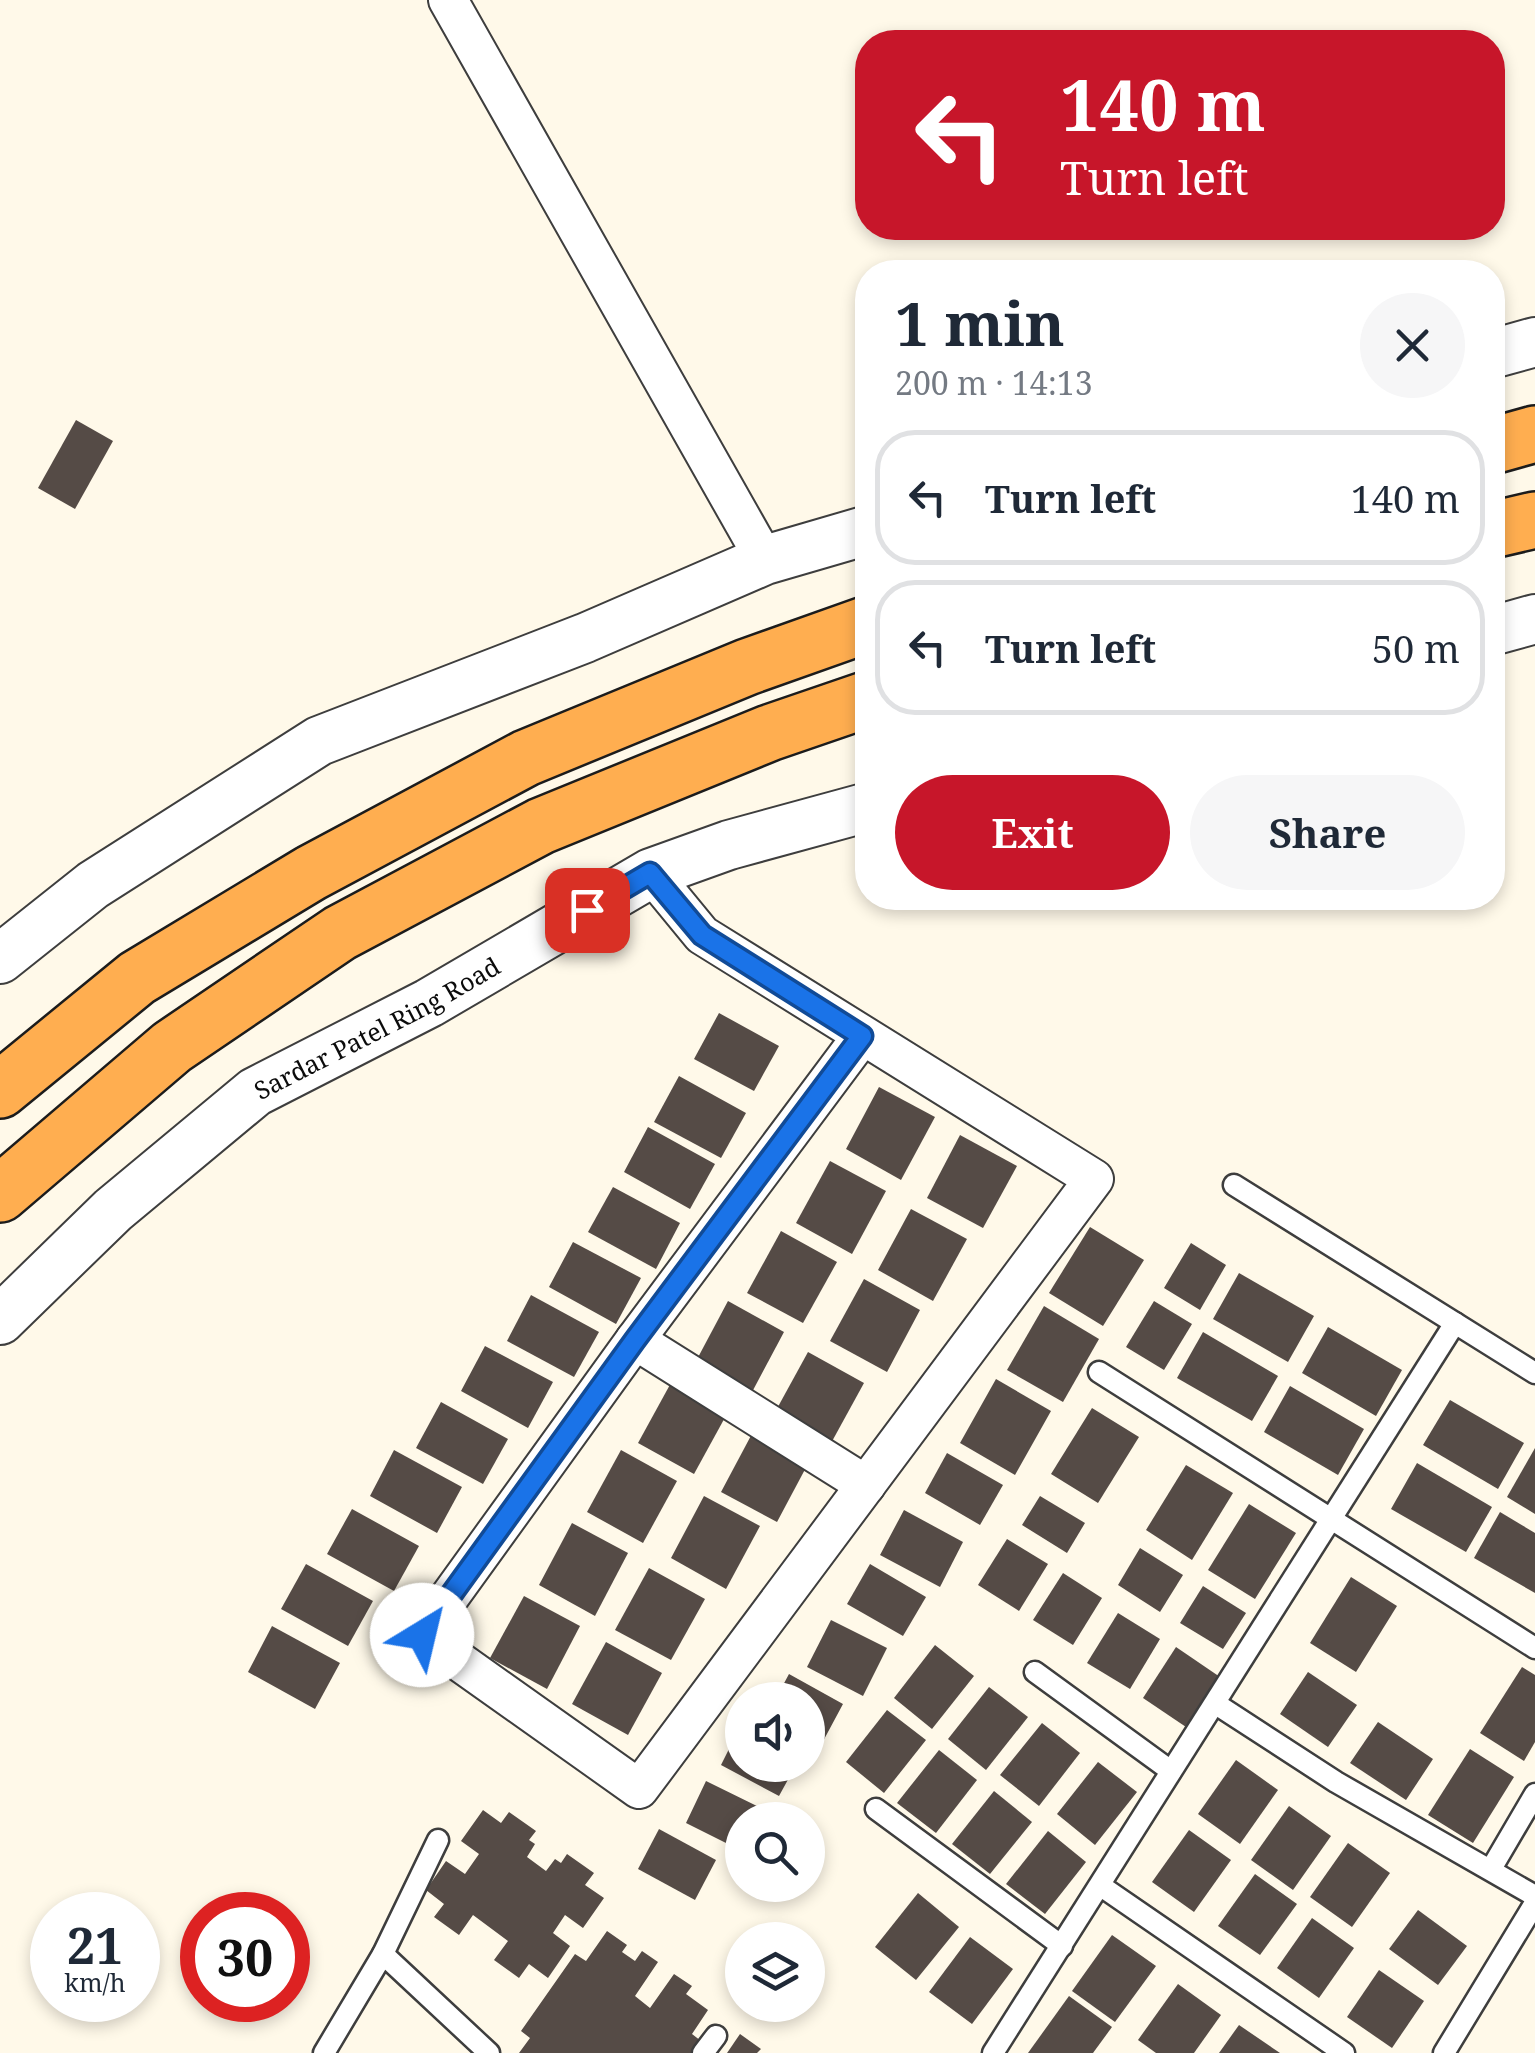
<!DOCTYPE html>
<meta charset="utf-8">
<style>
:root{--surface:#fff;--page:#f6f6f7;--text:#1f2937;--muted:#747a83;--line:#e0e1e3;--accent:#c7162a}
body{margin:0;font-family:"Noto Serif",serif;background:var(--page);color:var(--text);height:100vh;display:flex;flex-direction:column;font-size:38px;white-space:nowrap}
*{box-sizing:border-box;margin:0}
p{font-size:32px;color:var(--muted)}
.icon{flex:none;width:55px;height:55px;fill:none;stroke:currentColor;stroke-width:2;stroke-linecap:round;stroke-linejoin:round}
.map{position:relative;flex:1;overflow:hidden}
.side{position:absolute;left:855px;top:260px;width:650px;height:650px;display:flex;flex-direction:column;background:var(--surface);border-radius:40px;box-shadow:0 5px 15px #0003}
.side>*{flex:none}
.hud{position:absolute;left:855px;top:30px;width:650px;height:210px;border-radius:40px;box-shadow:0 5px 15px #0003;background:#c7162a;color:#fff;overflow:hidden}
.controls{position:absolute;left:725px;top:1682px;display:grid;gap:20px}
.controls a{display:grid;place-items:center;width:100px;height:100px;border-radius:50%;background:var(--surface);box-shadow:0 5px 15px #0003;font-size:50px}
.speed{position:absolute;left:30px;top:1892px;display:flex;gap:20px;font-size:50px;font-weight:700;text-align:center}
.speed>*{display:grid;place-content:center;width:130px;height:130px;border-radius:50%;background:var(--surface);box-shadow:0 5px 15px #0003;line-height:1}
.speed small{font-size:25px;font-weight:400}
.speed .limit{border:15px solid #d22;background:#fff;color:#111}
.pin{position:absolute;display:grid;place-items:center;width:85px;height:85px;color:#fff;margin:-42px;border-radius:20px;box-shadow:0 5px 15px #0006}
.me{position:absolute;width:110px;margin:-55px;rotate:36deg;stroke-linejoin:round;filter:drop-shadow(0 0 8px #0008)}
.turn{display:flex;align-items:center;gap:35px;height:210px;padding:0 40px;font-size:45px}
.turn .icon{width:130px;height:130px;stroke-width:2.5}
.turn b{display:block;font-size:70px;line-height:85px}
.round{display:grid;place-items:center;flex:none;width:105px;height:105px;border-radius:52px;background:var(--page)}
.summary{display:flex;align-items:center;justify-content:space-between;height:170px;padding:0 40px}
h1{font-size:60px;font-weight:700;line-height:75px}
.primary-button{display:flex;gap:20px;margin-top:auto;padding:20px 40px}
.primary-button a{flex:1;height:115px;border-radius:60px;background:var(--accent);color:#fff;font-size:40px;font-weight:700;line-height:115px;text-align:center}
.primary-button a+a{background:var(--page);color:var(--text)}
ul{padding:0;list-style:none}
li{display:flex;align-items:center;gap:30px;height:135px;margin:0 20px 15px;padding:0 20px;border:5px solid var(--line);border-radius:40px}
li div{flex:1}
li b{display:block;font-size:38px}
li em{font-style:normal}
.map>svg:first-child{display:block}
</style>
<div class="map">
<svg width="1535" height="2053" viewBox="0 0 1535 2053">
<rect width="100%" height="100%" fill="#fff9e9"/>
<g fill="#554b46">
<polygon points="76,420 113,441 75,509 38,488"/>
<polygon points="719,1013 779,1046 754,1091 694,1059"/>
<polygon points="679,1076 746,1113 721,1158 654,1122"/>
<polygon points="879,1087 935,1117 901,1180 846,1149"/>
<polygon points="648,1127 715,1164 690,1209 624,1172"/>
<polygon points="960,1135 1017,1166 983,1228 927,1198"/>
<polygon points="830,1161 886,1191 852,1254 796,1223"/>
<polygon points="613,1187 680,1223 656,1269 588,1232"/>
<polygon points="911,1209 967,1239 933,1301 878,1270"/>
<polygon points="1090,1227 1144,1260 1103,1326 1049,1293"/>
<polygon points="781,1231 837,1262 803,1323 747,1293"/>
<polygon points="573,1242 641,1278 616,1324 549,1287"/>
<polygon points="1191,1243 1226,1265 1200,1310 1164,1288"/>
<polygon points="1239,1273 1314,1316 1288,1362 1213,1319"/>
<polygon points="864,1279 920,1310 887,1372 830,1341"/>
<polygon points="531,1295 599,1332 574,1377 507,1341"/>
<polygon points="728,1301 784,1332 751,1394 695,1363"/>
<polygon points="1154,1301 1192,1324 1164,1370 1126,1347"/>
<polygon points="1044,1306 1099,1339 1063,1402 1007,1370"/>
<polygon points="1328,1327 1402,1370 1376,1416 1302,1373"/>
<polygon points="1203,1332 1278,1376 1252,1421 1177,1378"/>
<polygon points="485,1346 553,1382 528,1428 461,1391"/>
<polygon points="808,1352 864,1383 830,1445 774,1414"/>
<polygon points="996,1379 1051,1411 1015,1475 960,1443"/>
<polygon points="672,1381 728,1412 694,1474 638,1443"/>
<polygon points="1290,1386 1364,1429 1338,1475 1264,1432"/>
<polygon points="1450,1400 1524,1443 1498,1489 1423,1445"/>
<polygon points="441,1402 508,1439 483,1484 416,1448"/>
<polygon points="1092,1408 1139,1437 1098,1503 1051,1474"/>
<polygon points="754,1430 810,1460 777,1522 721,1492"/>
<polygon points="1535,1448 1535,1514 1507,1497"/>
<polygon points="394,1450 462,1487 437,1533 370,1496"/>
<polygon points="621,1450 677,1481 643,1543 587,1512"/>
<polygon points="947,1453 1003,1485 980,1525 925,1493"/>
<polygon points="1417,1463 1492,1507 1466,1552 1391,1509"/>
<polygon points="1186,1465 1233,1493 1192,1560 1146,1530"/>
<polygon points="704,1496 760,1526 726,1589 671,1558"/>
<polygon points="1040,1496 1085,1523 1067,1553 1022,1525"/>
<polygon points="1249,1504 1296,1533 1255,1599 1208,1570"/>
<polygon points="352,1509 419,1546 394,1591 327,1554"/>
<polygon points="904,1510 963,1542 940,1587 880,1555"/>
<polygon points="1500,1512 1535,1533 1535,1593 1474,1558"/>
<polygon points="572,1523 628,1553 595,1616 539,1585"/>
<polygon points="1007,1539 1048,1564 1019,1611 978,1585"/>
<polygon points="1140,1548 1183,1575 1160,1612 1118,1585"/>
<polygon points="306,1564 373,1601 348,1646 281,1609"/>
<polygon points="870,1564 926,1597 903,1636 847,1604"/>
<polygon points="649,1568 705,1599 671,1660 615,1630"/>
<polygon points="1063,1573 1102,1598 1073,1645 1033,1620"/>
<polygon points="1351,1577 1397,1606 1356,1672 1310,1643"/>
<polygon points="1203,1586 1246,1613 1223,1649 1180,1623"/>
<polygon points="524,1596 580,1626 547,1689 490,1658"/>
<polygon points="1118,1613 1160,1639 1130,1689 1087,1663"/>
<polygon points="831,1620 887,1648 863,1696 807,1667"/>
<polygon points="272,1626 340,1663 315,1709 248,1672"/>
<polygon points="606,1642 662,1673 628,1735 572,1704"/>
<polygon points="935,1645 974,1676 932,1729 894,1698"/>
<polygon points="1176,1647 1220,1677 1186,1727 1143,1698"/>
<polygon points="1522,1667 1535,1675 1535,1742 1524,1761 1480,1733"/>
<polygon points="1308,1672 1357,1705 1328,1747 1280,1714"/>
<polygon points="789,1674 843,1704 821,1745 808,1737 808,1700 775,1700"/>
<polygon points="989,1687 1028,1717 986,1770 948,1739"/>
<polygon points="887,1710 926,1740 884,1793 846,1762"/>
<polygon points="1378,1722 1433,1759 1406,1800 1350,1763"/>
<polygon points="742,1723 742,1765 796,1765 779,1796 721,1765"/>
<polygon points="1042,1723 1080,1753 1039,1806 1000,1775"/>
<polygon points="1470,1749 1514,1777 1473,1843 1428,1815"/>
<polygon points="939,1750 977,1780 936,1833 897,1803"/>
<polygon points="1236,1760 1278,1790 1240,1844 1198,1814"/>
<polygon points="1098,1762 1137,1792 1095,1845 1057,1814"/>
<polygon points="706,1781 763,1809 757,1820 742,1820 742,1851 686,1823"/>
<polygon points="994,1791 1032,1822 990,1874 952,1844"/>
<polygon points="1289,1806 1331,1836 1293,1890 1251,1860"/>
<polygon points="483,1810 501,1823 509,1812 536,1831 529,1840 535,1844 527,1857 546,1871 555,1859 561,1863 567,1854 594,1873 585,1885 604,1898 583,1928 565,1915 553,1933 570,1946 548,1978 529,1964 519,1978 494,1960 508,1941 473,1915 459,1935 434,1917 444,1904 426,1890 446,1861 465,1874 479,1854 461,1841"/>
<polygon points="659,1829 716,1860 695,1900 638,1869"/>
<polygon points="1189,1830 1231,1860 1194,1912 1152,1882"/>
<polygon points="1048,1831 1086,1862 1045,1914 1006,1884"/>
<polygon points="1348,1843 1390,1873 1352,1927 1310,1897"/>
<polygon points="1255,1874 1297,1904 1260,1955 1218,1926"/>
<polygon points="918,1893 959,1927 916,1980 875,1947"/>
<polygon points="1418,1910 1467,1946 1438,1985 1389,1949"/>
<polygon points="1312,1918 1354,1948 1319,1998 1277,1968"/>
<polygon points="607,1931 627,1945 622,1952 635,1961 642,1951 658,1962 635,1996 650,2008 674,1974 692,1986 686,1994 708,2010 692,2034 701,2041 693,2053 519,2053 530,2038 521,2031 575,1954 586,1961"/>
<polygon points="1112,1935 1156,1966 1115,2022 1072,1991"/>
<polygon points="970,1937 1013,1969 972,2024 929,1992"/>
<polygon points="1379,1970 1424,2001 1392,2048 1347,2017"/>
<polygon points="1178,1984 1221,2015 1194,2053 1156,2053 1138,2040"/>
<polygon points="1069,1996 1112,2027 1093,2053 1028,2053"/>
<polygon points="1239,2025 1280,2053 1219,2053"/>
<polygon points="740,2034 761,2049 757,2053 727,2053"/>
</g>
<g fill="none" stroke-linecap="round" stroke-linejoin="round">
<g stroke="#3e3e3e" stroke-width="25">
<g id="service">
<polyline points="1234,1185 1535,1373"/>
<polyline points="1099,1372 1535,1648"/>
<polyline points="1035,1672 1171,1771"/>
<polyline points="1216,1704 1336,1782 1535,1896"/>
<polyline points="876,1809 1062,1946"/>
<polyline points="1491,1869 1535,1794"/>
<polyline points="1101,1886 1344,2053"/>
<polyline points="383,1954 438,1840"/>
<polyline points="324,2053 383,1954 489,2053"/>
<polyline points="703,2053 716,2036"/>
<polyline points="993,2053 1455,1323"/>
<polyline points="1444,2053 1535,1903"/>
</g>
</g>
<g stroke="#3e3e3e" stroke-width="42">
<g id="minor">
<polyline points="448,0 765,560"/>
<polyline points="651,873 702,935 1094,1179 639,1789 422,1635 635,1340 862,1036"/>
<polyline points="635,1340 866,1485"/>
</g>
</g>
<g stroke="#3e3e3e" stroke-width="52">
<g id="tertiary">
<polyline points="1492,354 1535,342"/>
<polyline points="1492,631 1535,619"/>
<polyline points="0,959 93,885 319,741 585,638 765,560 868,530"/>
<path id="s1" d="M0,1320L113,1210L255,1092L429,1003L651,873L729,845L868,807"/>
</g>
</g>
<g stroke="#1c1c1c" stroke-width="60">
<g id="trunk">
<polyline points="1492,446 1535,434"/>
<polyline points="1492,530 1535,520"/>
<polyline points="0,1090 137,978 311,873 526,758 747,667 868,624"/>
<polyline points="0,1194 172,1047 340,933 541,826 769,733 868,699"/>
</g>
</g>
<use href="#service" stroke="#fff" stroke-width="20"/>
<use href="#minor" stroke="#fff" stroke-width="38"/>
<use href="#tertiary" stroke="#fff" stroke-width="48"/>
<use href="#trunk" stroke="#ffae50" stroke-width="55"/>
</g>
<g fill="none" stroke-linecap="round" stroke-linejoin="round">
<g stroke="#114b97" stroke-width="25">
<polyline id="route" points="422,1635 635,1340 862,1036 702,935 650,873 587,910"/>
</g>
<use href="#route" stroke="#1a73e8" stroke-width="18"/>
</g>
<g text-anchor="middle" dominant-baseline="central" stroke-width="10" stroke-linejoin="round" paint-order="stroke">
<g font-size="25" fill="#0b0b0b" stroke="#fff">
<text stroke="none"><textPath href="#s1" startOffset="480">Sardar Patel Ring Road</textPath></text>
</g>
</g>
</svg>
<div class="controls">
<a><svg class="icon" aria-label="sound" viewBox="0 0 24 24"><path d="M4 9h4l5-4v14l-5-4H4zM17 9q2 3 0 6"/></svg></a>
<a><svg class="icon" aria-label="search" viewBox="0 0 24 24"><circle cx="10" cy="10" r="6"/><path d="M15 15l6 6"/></svg></a>
<a><svg class="icon" aria-label="layers" viewBox="0 0 24 24"><path d="M12 4l9 5-9 5-9-5zM3 14l9 5 9-5"/></svg></a>
</div>
<div class="speed"><div>21<small>km/h</small></div><div class="limit">30</div></div>
<div class="pin" style="left:587px;top:910px;background:#d93025"><svg class="icon" aria-label="arrive" viewBox="0 0 24 24"><path d="M6 21V4h12l-3 4 3 4H6"/></svg></div>
<svg class="me" style="left:422px;top:1635px" viewBox="-20 -20 40 40"><circle r="19" fill="#fff"/><path d="M0-13L10 11 0 6-10 11z" fill="#1a73e8"/></svg>
<div class="hud">
<div class="turn"><svg class="icon" aria-label="left" viewBox="0 0 24 24"><path d="M17 20v-9H6M10 6l-5 5 5 5"/></svg><div><b>140 m</b>Turn left</div></div>
</div>
<section class="side">
<div class="summary"><div><h1>1 min</h1><p>200 m · 14:13</p></div><a class="round"><svg class="icon" aria-label="close" viewBox="0 0 24 24"><path d="M6 6l12 12M18 6L6 18"/></svg></a></div>
<ul>
<li><svg class="icon" aria-label="left" viewBox="0 0 24 24"><path d="M17 20v-9H6M10 6l-5 5 5 5"/></svg><div><b>Turn left</b></div><em>140 m</em></li>
<li><svg class="icon" aria-label="left" viewBox="0 0 24 24"><path d="M17 20v-9H6M10 6l-5 5 5 5"/></svg><div><b>Turn left</b></div><em>50 m</em></li>
</ul>
<div class="primary-button"><a>Exit</a><a>Share</a></div>
</section>
</div>
